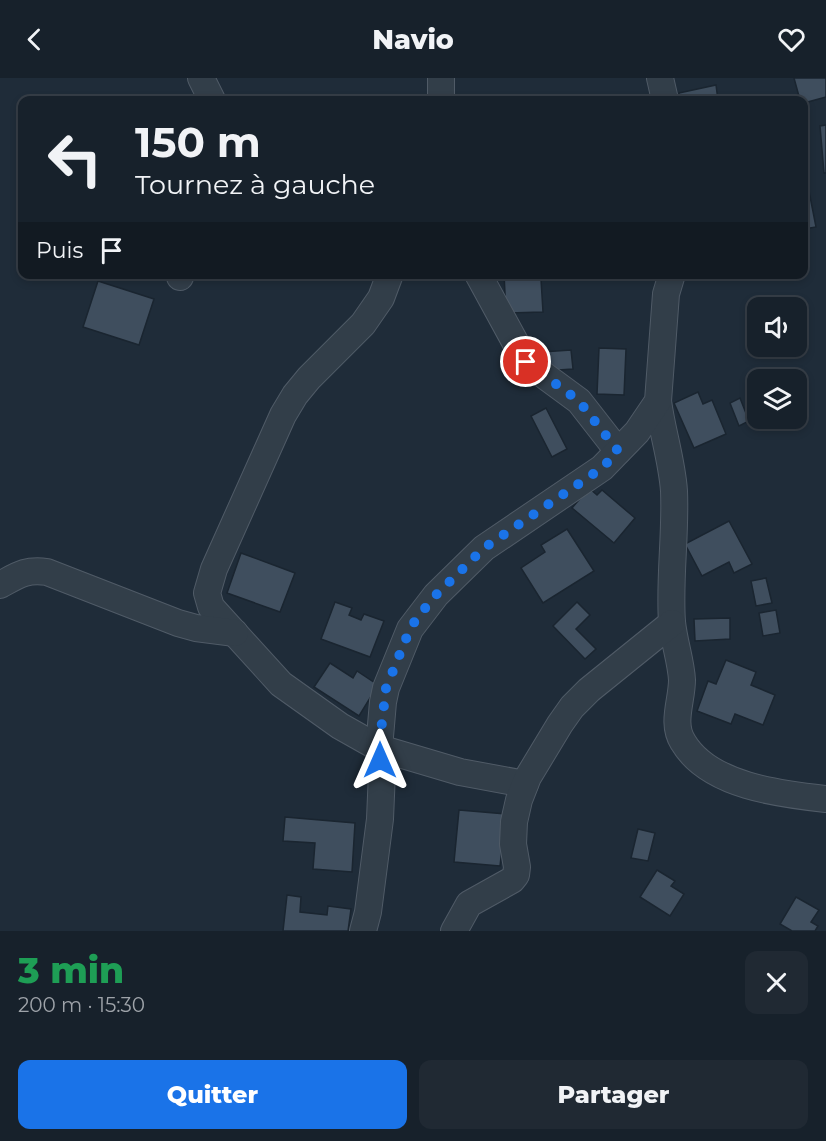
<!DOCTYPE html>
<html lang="fr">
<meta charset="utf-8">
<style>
:root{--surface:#17212b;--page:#202933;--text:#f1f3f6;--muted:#9ea3a9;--line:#363e47;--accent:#1a73e8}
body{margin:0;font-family:Montserrat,sans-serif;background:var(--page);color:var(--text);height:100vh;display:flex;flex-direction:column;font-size:22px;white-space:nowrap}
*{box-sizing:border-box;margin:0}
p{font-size:20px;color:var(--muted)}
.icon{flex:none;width:33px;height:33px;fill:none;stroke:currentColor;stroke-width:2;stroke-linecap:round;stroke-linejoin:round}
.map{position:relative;height:853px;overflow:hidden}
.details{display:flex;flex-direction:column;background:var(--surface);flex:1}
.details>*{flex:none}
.hud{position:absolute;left:18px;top:18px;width:790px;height:183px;border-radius:12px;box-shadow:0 3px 9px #0003,0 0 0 2px var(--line);background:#17212b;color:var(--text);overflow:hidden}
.fabs{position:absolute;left:747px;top:219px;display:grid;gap:12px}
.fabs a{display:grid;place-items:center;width:60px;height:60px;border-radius:12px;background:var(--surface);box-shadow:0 3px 9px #0003,0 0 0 2px var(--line);font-size:30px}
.pin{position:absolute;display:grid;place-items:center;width:51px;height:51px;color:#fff;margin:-26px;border:3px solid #fff;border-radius:50%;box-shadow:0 2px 6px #0007}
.me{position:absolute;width:66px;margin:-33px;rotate:0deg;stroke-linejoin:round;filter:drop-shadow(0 0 4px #0008)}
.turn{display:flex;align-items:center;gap:21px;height:126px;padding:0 18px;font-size:27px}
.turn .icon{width:78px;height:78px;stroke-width:2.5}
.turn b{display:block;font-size:42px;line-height:51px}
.then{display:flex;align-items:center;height:57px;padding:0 18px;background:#0003;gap:12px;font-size:22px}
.round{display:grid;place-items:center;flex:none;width:63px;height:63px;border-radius:12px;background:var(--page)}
.head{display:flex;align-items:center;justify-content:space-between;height:102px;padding:0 18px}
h1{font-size:36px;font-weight:800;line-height:45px;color:#1e9e55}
.primary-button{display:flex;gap:12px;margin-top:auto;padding:12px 18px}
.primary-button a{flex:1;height:69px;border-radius:12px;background:var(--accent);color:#fff;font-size:24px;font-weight:800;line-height:69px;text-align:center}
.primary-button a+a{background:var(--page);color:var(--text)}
header{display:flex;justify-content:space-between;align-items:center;height:78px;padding:0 18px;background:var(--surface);font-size:27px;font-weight:800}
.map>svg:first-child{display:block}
</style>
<header><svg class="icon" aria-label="back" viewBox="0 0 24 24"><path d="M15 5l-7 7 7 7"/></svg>Navio<svg class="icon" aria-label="heart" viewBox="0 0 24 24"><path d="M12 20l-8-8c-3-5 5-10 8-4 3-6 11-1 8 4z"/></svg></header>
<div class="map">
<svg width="826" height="853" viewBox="0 0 826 853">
<rect width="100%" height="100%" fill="#1f2c39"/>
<g fill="#3f4e5e" stroke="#1a2530" stroke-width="1.5">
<polygon points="794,0 826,0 826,19 804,25 804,22 800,22"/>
<polygon points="716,7 718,22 680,22 679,15"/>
<polygon points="826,47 826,95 824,95 820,48"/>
<polygon points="808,108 816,149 804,151 804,109"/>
<polygon points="504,196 534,196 534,202 541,201 543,234 506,235"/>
<polygon points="98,203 154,221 139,267 83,249"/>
<polygon points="599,270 626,271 624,317 597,316"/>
<polygon points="571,272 573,291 543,293 542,274"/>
<polygon points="698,314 703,326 712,322 726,356 694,370 674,325"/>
<polygon points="740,320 749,343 739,348 730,325"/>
<polygon points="546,330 567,371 552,379 531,338"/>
<polygon points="589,410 597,417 602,412 635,440 614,465 572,430"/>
<polygon points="729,443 752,486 734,495 729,484 702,498 685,466"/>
<polygon points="567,451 594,493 543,525 521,490 545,474 541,467"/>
<polygon points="241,475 295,495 280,534 227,515"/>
<polygon points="766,500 772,525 756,528 751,503"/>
<polygon points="335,524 352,530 349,537 361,542 364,536 384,543 370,579 321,561"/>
<polygon points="577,524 590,537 576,551 596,571 585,581 553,548"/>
<polygon points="776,532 780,555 763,558 759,535"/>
<polygon points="730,540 730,561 695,563 694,541"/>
<polygon points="726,582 756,594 751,607 775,617 763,647 735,636 731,646 697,633 708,603 716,606"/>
<polygon points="330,585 353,600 357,593 378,607 359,638 314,609"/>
<polygon points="459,732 506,736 500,788 454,784"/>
<polygon points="285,739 355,745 352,794 313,791 315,765 283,763"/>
<polygon points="638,751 655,755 648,783 631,780"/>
<polygon points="657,792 675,803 671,808 684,816 670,838 640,819"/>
<polygon points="287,817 301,819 300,834 327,837 328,828 351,831 348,853 283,853"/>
<polygon points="796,819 819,832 811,844 818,848 815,853 792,853 780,846"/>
</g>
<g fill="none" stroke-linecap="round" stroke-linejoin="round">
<g stroke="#505b67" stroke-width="28">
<g id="minor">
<polyline points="201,0 212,22"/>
<polyline points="660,0 665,22"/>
<polyline points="441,22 441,0"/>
<polyline points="390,196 381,220 363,246 309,300 295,317 283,337 214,491 207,515 211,529 281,606 340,648 379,670 460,694 525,706"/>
<polyline points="478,196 526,284 579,323 618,373"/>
<polyline points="180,199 181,196"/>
<path d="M658,323C662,353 672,383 674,413C676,456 669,501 672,544C674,564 681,583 682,602C682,623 671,645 683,664C709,708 780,716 826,721"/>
<path d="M0,507C18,497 26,491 47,494L178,545L196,550L235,555"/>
<polyline points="363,853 368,834 380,741 382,694 379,670 383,624 386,610 410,551 436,517 484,470 602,390 637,354 658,323 666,216 672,196"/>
<polyline points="454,853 469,826 512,802 516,797 517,789 513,766 514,744 519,722 528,699 560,646 572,629 589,612 672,545"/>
</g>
</g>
<use href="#minor" stroke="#323e49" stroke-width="26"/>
</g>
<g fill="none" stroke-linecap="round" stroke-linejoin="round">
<polyline stroke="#1a73e8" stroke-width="10" stroke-dasharray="0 18" points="380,682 379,670 386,610 410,551 417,540 436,517 484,470 602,390 618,373 579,323 526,284"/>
</g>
</svg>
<div class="fabs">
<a><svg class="icon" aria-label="sound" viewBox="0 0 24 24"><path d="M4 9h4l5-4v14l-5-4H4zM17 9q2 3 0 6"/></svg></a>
<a><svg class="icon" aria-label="layers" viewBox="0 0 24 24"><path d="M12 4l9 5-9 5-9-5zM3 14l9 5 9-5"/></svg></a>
</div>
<div class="pin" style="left:526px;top:284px;background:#d93025"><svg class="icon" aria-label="arrive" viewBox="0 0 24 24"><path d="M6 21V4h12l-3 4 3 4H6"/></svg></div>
<svg class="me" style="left:380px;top:682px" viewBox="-20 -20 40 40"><path d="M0-17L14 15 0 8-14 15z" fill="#1a73e8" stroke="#fff" stroke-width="4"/></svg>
<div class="hud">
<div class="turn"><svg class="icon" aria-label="left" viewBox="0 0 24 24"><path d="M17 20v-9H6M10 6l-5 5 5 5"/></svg><div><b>150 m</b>Tournez à gauche</div></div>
<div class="then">Puis<svg class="icon" aria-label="arrive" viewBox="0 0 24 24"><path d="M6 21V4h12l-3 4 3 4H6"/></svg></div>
</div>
</div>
<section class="details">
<div class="head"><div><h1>3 min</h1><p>200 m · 15:30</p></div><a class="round"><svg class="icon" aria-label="close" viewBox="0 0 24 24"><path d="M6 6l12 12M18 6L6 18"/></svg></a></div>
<div class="primary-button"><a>Quitter</a><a>Partager</a></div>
</section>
